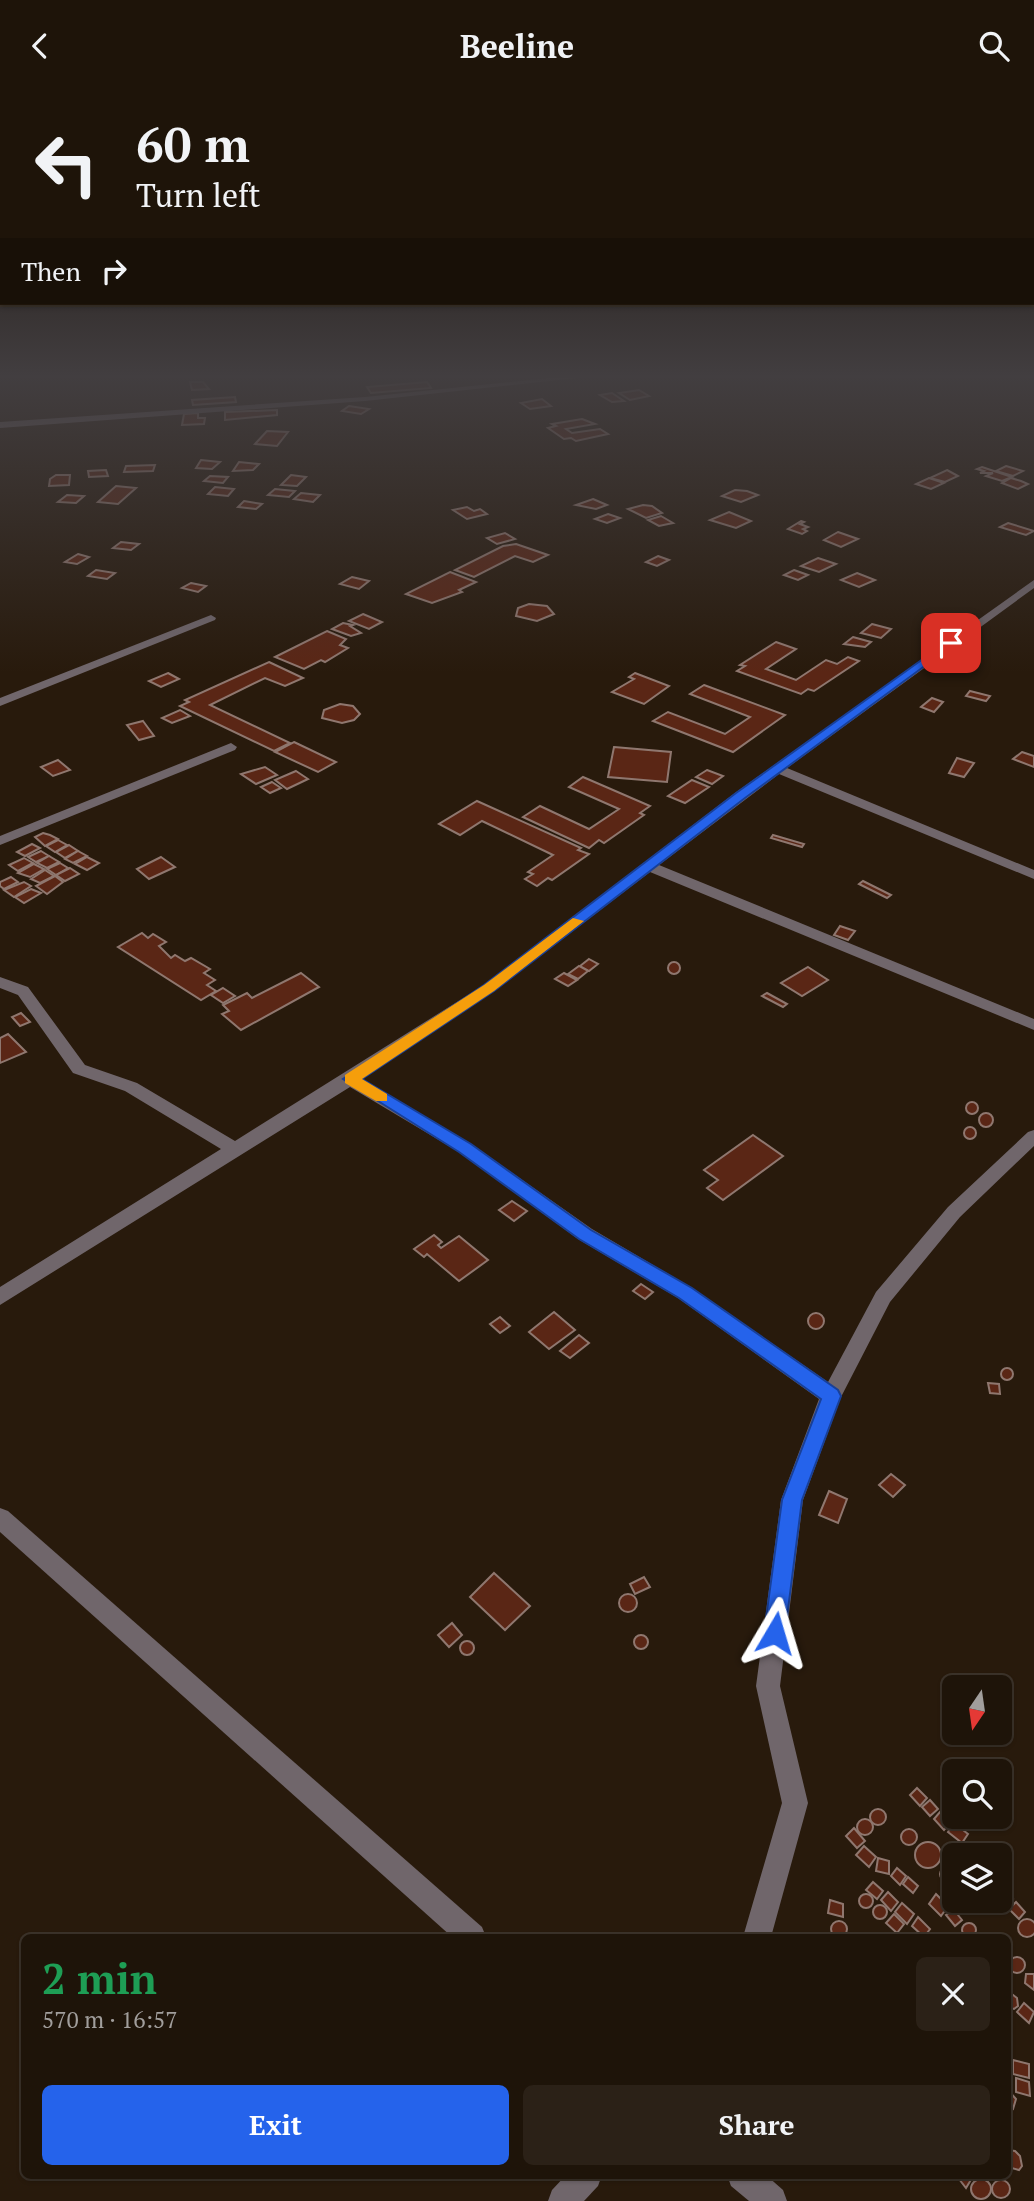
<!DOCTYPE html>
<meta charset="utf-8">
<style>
:root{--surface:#1e1409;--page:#2b2117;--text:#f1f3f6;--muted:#a19e9c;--line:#3c332a;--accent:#2563eb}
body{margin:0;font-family:"PT Serif",serif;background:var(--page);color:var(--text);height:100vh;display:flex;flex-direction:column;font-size:26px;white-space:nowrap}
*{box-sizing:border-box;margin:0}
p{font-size:23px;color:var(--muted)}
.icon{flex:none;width:38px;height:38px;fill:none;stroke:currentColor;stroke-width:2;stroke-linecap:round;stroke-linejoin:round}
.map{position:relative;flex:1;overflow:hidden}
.side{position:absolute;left:21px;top:1843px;width:990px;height:245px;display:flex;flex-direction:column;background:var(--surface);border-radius:10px;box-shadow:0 2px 5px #0004,0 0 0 2px var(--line)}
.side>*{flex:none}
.banner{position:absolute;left:0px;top:0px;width:1034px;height:214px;box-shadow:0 2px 5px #0004,0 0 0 2px var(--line);background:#1e1409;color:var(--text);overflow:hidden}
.needle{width:46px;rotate:193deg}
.buttons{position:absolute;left:942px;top:1584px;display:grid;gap:14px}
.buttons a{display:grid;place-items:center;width:70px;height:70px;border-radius:10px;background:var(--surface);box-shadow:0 2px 5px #0004,0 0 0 2px var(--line);font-size:35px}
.pin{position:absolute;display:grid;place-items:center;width:60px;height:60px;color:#fff;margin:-30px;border-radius:14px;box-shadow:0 4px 10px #0006}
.me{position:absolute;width:77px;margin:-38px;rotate:7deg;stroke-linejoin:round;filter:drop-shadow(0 0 5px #0008)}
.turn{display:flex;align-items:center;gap:24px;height:147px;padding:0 21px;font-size:32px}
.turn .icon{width:91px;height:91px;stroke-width:2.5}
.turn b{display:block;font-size:49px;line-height:60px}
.then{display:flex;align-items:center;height:66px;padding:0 21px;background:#0003;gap:14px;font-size:26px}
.round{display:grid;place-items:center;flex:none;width:74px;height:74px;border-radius:10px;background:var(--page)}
.headline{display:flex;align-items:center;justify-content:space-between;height:119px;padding:0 21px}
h1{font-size:42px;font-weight:800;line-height:52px;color:#1e9e55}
.button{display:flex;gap:14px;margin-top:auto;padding:14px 21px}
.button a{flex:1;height:80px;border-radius:10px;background:var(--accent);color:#fff;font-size:28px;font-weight:800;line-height:80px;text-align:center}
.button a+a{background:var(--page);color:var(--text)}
header{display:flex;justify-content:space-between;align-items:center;height:91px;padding:0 21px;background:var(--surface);font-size:32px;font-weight:800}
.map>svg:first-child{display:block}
</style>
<header><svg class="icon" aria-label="back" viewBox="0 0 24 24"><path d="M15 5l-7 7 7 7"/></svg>Beeline<svg class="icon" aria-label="search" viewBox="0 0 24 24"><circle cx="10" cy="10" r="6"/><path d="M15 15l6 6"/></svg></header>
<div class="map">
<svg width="1034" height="2110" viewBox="0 0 1034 2110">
<rect width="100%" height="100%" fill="#281a0c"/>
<g fill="#5a2615" stroke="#8f776f" stroke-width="2">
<polygon points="190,291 203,291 209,298 192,299"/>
<polygon points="427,291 431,297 371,302 367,296"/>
<polygon points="639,299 649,305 630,309 619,302"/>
<polygon points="612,302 624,310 612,311 600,304"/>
<polygon points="235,306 236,311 193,314 192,309"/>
<polygon points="542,308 551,315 530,318 521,312"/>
<polygon points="349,315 369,318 361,323 342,320"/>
<polygon points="277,319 277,324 225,329 225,321"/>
<polygon points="198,322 198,327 205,327 204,333 182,334 184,323"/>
<polygon points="582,328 595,333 566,338 572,342 600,338 608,343 576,350 571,347 564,348 548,337 556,335 552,333"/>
<polygon points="267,340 288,341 277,355 255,353"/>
<polygon points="201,369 220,371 212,378 196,377"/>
<polygon points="239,371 259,373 253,379 233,380"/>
<polygon points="155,374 153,380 124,381 126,375"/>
<polygon points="1006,375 1023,380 1013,385 996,380"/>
<polygon points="982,376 1012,386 1002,390 986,385 993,382 980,382 984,380 977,378"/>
<polygon points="106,379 108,385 89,386 88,380"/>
<polygon points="947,379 958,385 945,391 930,387"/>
<polygon points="56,384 70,384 69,394 49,395 50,388"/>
<polygon points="291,384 306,386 297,395 281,394"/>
<polygon points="210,385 228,386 223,392 204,390"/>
<polygon points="929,387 944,392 931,398 916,393"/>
<polygon points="1011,387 1021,390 1028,393 1018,398 1002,392"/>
<polygon points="116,395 136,397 118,413 98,411"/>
<polygon points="215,396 234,398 228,405 208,403"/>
<polygon points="275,398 295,400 289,406 268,404"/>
<polygon points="735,399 747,400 758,404 741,411 722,405"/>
<polygon points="301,402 320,404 313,411 294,408"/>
<polygon points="67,404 84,405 76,412 58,411"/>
<polygon points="593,408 607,414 596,418 576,414"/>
<polygon points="244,410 262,413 256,418 238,416"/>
<polygon points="643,414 652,415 662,422 646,427 628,418"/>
<polygon points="467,416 474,420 480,418 487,423 467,428 453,419"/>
<polygon points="729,421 751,430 736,437 710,429"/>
<polygon points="608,423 620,427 607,432 595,428"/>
<polygon points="661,425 673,432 659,435 648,429"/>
<polygon points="801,430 804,431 800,433 808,436 803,438 807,440 802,443 788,438"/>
<polygon points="1008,432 1034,440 1026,444 1000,436"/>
<polygon points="838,441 858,448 841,456 824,449"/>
<polygon points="505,442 515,448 497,453 487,447"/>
<polygon points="121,451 139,453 131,459 113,457"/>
<polygon points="516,453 548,464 533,471 515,465 474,486 455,479 503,455"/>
<polygon points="78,463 89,466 77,473 65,471"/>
<polygon points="658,465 669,469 657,475 646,471"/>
<polygon points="818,467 836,473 819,481 801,475"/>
<polygon points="96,479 115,482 107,488 88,485"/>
<polygon points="794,479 808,484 798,489 784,484"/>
<polygon points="450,481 476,491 459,499 462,501 432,512 406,503"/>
<polygon points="857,482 875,489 859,496 841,489"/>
<polygon points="352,486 369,490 359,498 340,493"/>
<polygon points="191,492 206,495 198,501 182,497"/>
<polygon points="529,513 547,515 554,523 537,530 516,525 518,517"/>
<polygon points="363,523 382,531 369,538 349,530"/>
<polygon points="343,532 353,534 350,535 361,542 351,545 332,538"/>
<polygon points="872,533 891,538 881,547 861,542"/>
<polygon points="327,540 346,548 340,554 348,557 325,571 321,569 304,578 275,566"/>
<polygon points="853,546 871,551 865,556 844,553"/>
<polygon points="776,551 796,558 766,578 796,589 826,569 837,573 848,566 859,570 814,600 808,598 801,603 737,580 745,575 740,574"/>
<polygon points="269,571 303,587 285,595 265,587 210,614 290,652 274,660 180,615 189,611 185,609"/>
<polygon points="168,582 179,588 161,596 149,590"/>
<polygon points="635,582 669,595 644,613 612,601 634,588 629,586"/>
<polygon points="704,594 785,624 733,661 653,630 668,621 725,643 750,626 690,603"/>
<polygon points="970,600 990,605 986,610 966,605"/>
<polygon points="932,607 943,611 934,621 921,616"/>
<polygon points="340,613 353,615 360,623 354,629 342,632 322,627 324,619"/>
<polygon points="180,619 190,625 172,632 162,627"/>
<polygon points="143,630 154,645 139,649 127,634"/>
<polygon points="294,651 336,671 318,681 275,661"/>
<polygon points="614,656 671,661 667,691 608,686"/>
<polygon points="1022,661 1034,665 1034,676 1013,668"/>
<polygon points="957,667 974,672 964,686 949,682"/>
<polygon points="58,669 70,679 53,685 41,676"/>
<polygon points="265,676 277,684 256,693 241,683"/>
<polygon points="707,679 723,685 712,693 696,686"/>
<polygon points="296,680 308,688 287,698 275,689"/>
<polygon points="583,686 650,715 640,722 644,724 604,752 599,749 589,757 523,726 540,715 589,738 619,718 569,696"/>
<polygon points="692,689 709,696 685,712 668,705"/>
<polygon points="272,691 281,697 270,702 261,696"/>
<polygon points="477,710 581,757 578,759 589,763 552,789 548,787 537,795 525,788 533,783 528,781 553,764 482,730 460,744 439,733"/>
<polygon points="43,742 50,744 58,748 45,755 35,746"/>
<polygon points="773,744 804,753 802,756 771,747"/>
<polygon points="58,749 67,754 55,761 46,755"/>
<polygon points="32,753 40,757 25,765 17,761"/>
<polygon points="69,754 78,760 65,767 56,761"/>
<polygon points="41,760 49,765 36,771 28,766"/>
<polygon points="78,760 87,765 73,772 65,768"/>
<polygon points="49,765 59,771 47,777 37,772"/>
<polygon points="87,766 99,772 87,779 75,773"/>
<polygon points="161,766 175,776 149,788 137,778"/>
<polygon points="24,767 33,772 18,780 9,774"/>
<polygon points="60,772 68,777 56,784 47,778"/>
<polygon points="34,773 44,778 30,786 18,782"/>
<polygon points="70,777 79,783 65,790 56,784"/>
<polygon points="45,779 54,785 40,792 31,788"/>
<polygon points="55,785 63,791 47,803 36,795"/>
<polygon points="11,786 18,791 4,798 0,795 0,791"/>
<polygon points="863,790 891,804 887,807 859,793"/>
<polygon points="24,791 31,795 14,806 4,799"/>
<polygon points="31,798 41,802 24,812 15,806"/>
<polygon points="840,835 855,840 848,849 834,844"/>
<polygon points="142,842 148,847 153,843 166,851 159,855 171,867 175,864 185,870 191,867 210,878 204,882 215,889 207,894 216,900 201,909 118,856"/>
<polygon points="589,868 598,873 589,880 580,875"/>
<circle cx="674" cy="877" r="6"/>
<polygon points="579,875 588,880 578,888 568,883"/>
<polygon points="808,876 828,889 802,905 781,892"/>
<polygon points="301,882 319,896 241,939 222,923 229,920 223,914 247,902 252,907"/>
<polygon points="564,882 577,889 568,895 555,888"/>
<polygon points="223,897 235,905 223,912 211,904"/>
<polygon points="767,902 787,913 783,916 762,905"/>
<polygon points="21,922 30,931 20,935 12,926"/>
<polygon points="8,943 26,961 0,972 0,947"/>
<circle cx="972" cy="1017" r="6"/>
<circle cx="986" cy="1029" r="7"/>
<circle cx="970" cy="1042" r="6"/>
<polygon points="753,1044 783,1065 723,1109 707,1097 718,1089 704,1079"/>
<polygon points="512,1110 527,1120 514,1130 499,1119"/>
<polygon points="434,1144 442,1151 438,1154 441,1157 459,1145 488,1169 459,1190 427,1163 424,1166 414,1158"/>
<polygon points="641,1193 653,1201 645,1208 633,1200"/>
<polygon points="554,1221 575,1239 549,1258 529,1241"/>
<circle cx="816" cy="1230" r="8"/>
<polygon points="500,1226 510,1235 500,1242 490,1233"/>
<polygon points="579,1244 589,1252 570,1267 560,1260"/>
<circle cx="1007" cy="1283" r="6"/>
<polygon points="988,1292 999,1293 1000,1303 990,1302"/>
<polygon points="891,1383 905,1394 893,1406 879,1394"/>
<polygon points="829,1400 847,1408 838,1432 819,1424"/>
<polygon points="494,1482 530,1515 505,1539 470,1506"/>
<polygon points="644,1486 650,1496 635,1503 630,1493"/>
<circle cx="628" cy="1512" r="9"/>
<polygon points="452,1532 462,1544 449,1556 438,1544"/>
<circle cx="641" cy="1551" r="7"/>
<circle cx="467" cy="1557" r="7"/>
<polygon points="917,1697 927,1707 920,1715 910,1704"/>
<polygon points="930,1709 938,1718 930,1725 922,1716"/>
<circle cx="878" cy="1726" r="8"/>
<polygon points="940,1721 951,1731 944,1739 934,1728"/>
<circle cx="865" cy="1736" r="8"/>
<polygon points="954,1732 968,1743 962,1752 948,1741"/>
<polygon points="854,1737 865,1750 857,1757 846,1745"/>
<circle cx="909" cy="1746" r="8"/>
<circle cx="928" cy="1764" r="13"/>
<polygon points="864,1755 876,1766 869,1776 856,1764"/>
<polygon points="878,1767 889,1770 889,1783 876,1780"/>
<circle cx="946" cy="1783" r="6"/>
<polygon points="897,1777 906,1785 900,1794 891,1785"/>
<polygon points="908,1786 918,1795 913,1802 903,1793"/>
<polygon points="873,1791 883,1800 877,1808 866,1799"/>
<polygon points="1001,1794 1013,1808 1004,1816 999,1810"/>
<polygon points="888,1801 898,1811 891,1820 881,1809"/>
<circle cx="866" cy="1810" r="7"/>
<polygon points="936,1803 948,1815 941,1825 929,1813"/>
<polygon points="830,1809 843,1813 843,1826 828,1822"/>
<polygon points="1016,1811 1025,1821 1019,1828 1009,1818"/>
<polygon points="902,1812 914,1823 907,1833 895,1821"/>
<circle cx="880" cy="1821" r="7"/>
<polygon points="954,1819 962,1829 955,1835 946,1824"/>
<polygon points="894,1823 904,1833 897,1842 886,1832"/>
<polygon points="918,1826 930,1838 924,1846 912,1835"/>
<circle cx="1027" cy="1837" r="9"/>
<circle cx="839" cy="1838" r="8"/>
<circle cx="969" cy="1839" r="7"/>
<circle cx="1017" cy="1874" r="8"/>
<polygon points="1026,1883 1034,1883 1034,1899 1025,1892"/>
<polygon points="1008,1900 1017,1907 1018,1915 1014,1918 1008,1916"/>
<polygon points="1024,1912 1034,1921 1029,1932 1017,1921"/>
<polygon points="1013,1969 1029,1973 1029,1987 1013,1983"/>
<polygon points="1016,1987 1029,1991 1030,2005 1016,2001"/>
<polygon points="1008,1999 1016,2008 1013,2018 1008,2017"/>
<polygon points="1008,2059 1015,2060 1020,2065 1022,2075 1019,2079 1008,2076"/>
<polygon points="956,2084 970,2084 972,2087 966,2097"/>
<circle cx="981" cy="2098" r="10"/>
<circle cx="1001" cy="2098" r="9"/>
</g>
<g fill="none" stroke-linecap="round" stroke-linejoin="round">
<g fill="#70666b" fill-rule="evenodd">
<polygon points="550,287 577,287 365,310 0,337 0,331 365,306"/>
<polygon points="1034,489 1034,497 787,677 1034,779 1034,788 779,683 659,774 1034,928 1034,939 650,781 494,900 362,988 471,1053 592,1138 692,1197 828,1291 876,1201 948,1116 1028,1041 1034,1039 1034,1055 960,1126 890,1211 841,1306 803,1409 780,1595 808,1712 771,1846 743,1846 782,1712 756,1595 781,1409 819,1308 678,1207 578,1148 459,1061 350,996 0,1214 0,1196 221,1058 125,1000 73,982 18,904 0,897 0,886 28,896 85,974 137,992 235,1050 484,894 735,702"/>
<polygon points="211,524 216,527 215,529 0,615 0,607"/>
<polygon points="231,652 237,656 235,659 0,754 0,745"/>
<polygon points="0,1417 8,1420 482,1836 486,1846 452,1846 0,1441"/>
<polygon points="566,2084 602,2084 598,2095 584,2110 548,2110 552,2099"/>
<polygon points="727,2084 766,2084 783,2099 787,2110 749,2110 731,2095"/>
</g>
</g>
<linearGradient id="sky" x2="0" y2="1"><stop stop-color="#160e07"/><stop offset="0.49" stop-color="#423e40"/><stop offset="1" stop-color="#423e40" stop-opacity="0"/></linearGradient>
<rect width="1034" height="582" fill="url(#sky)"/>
<polygon fill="#2563eb" stroke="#184099" stroke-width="2" points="948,550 956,552 745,707 494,900 362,988 471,1053 591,1139 692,1197 838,1299 841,1305 802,1409 785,1542 782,1549 775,1552 767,1549 764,1542 782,1409 821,1308 679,1207 579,1148 459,1061 343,988 484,894 736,702"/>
<polygon fill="#f59e0b" points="573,827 584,830 494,900 362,988 387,1003 387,1010 376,1010 345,992 345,984 484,894"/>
</svg>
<div class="buttons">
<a><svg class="needle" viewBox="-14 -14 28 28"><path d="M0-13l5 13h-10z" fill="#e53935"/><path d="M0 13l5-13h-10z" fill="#a19e9c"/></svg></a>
<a><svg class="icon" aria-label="search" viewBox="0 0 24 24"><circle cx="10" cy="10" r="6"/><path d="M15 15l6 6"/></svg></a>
<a><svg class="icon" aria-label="layers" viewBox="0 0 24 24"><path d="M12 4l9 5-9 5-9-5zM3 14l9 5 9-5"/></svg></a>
</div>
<div class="pin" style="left:951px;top:552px;background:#d93025"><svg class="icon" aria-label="arrive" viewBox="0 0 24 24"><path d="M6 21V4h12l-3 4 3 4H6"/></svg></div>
<svg class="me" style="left:775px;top:1542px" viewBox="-20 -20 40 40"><path d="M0-17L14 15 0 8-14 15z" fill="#2563eb" stroke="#fff" stroke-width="4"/></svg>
<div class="banner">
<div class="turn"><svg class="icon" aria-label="left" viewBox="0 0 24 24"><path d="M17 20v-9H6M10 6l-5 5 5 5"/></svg><div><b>60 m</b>Turn left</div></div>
<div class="then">Then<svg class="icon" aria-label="right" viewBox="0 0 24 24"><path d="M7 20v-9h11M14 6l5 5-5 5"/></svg></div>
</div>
<section class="side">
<div class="headline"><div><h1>2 min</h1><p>570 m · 16:57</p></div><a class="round"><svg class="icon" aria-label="close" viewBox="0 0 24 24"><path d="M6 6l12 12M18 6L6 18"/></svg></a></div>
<div class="button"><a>Exit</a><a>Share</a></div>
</section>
</div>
